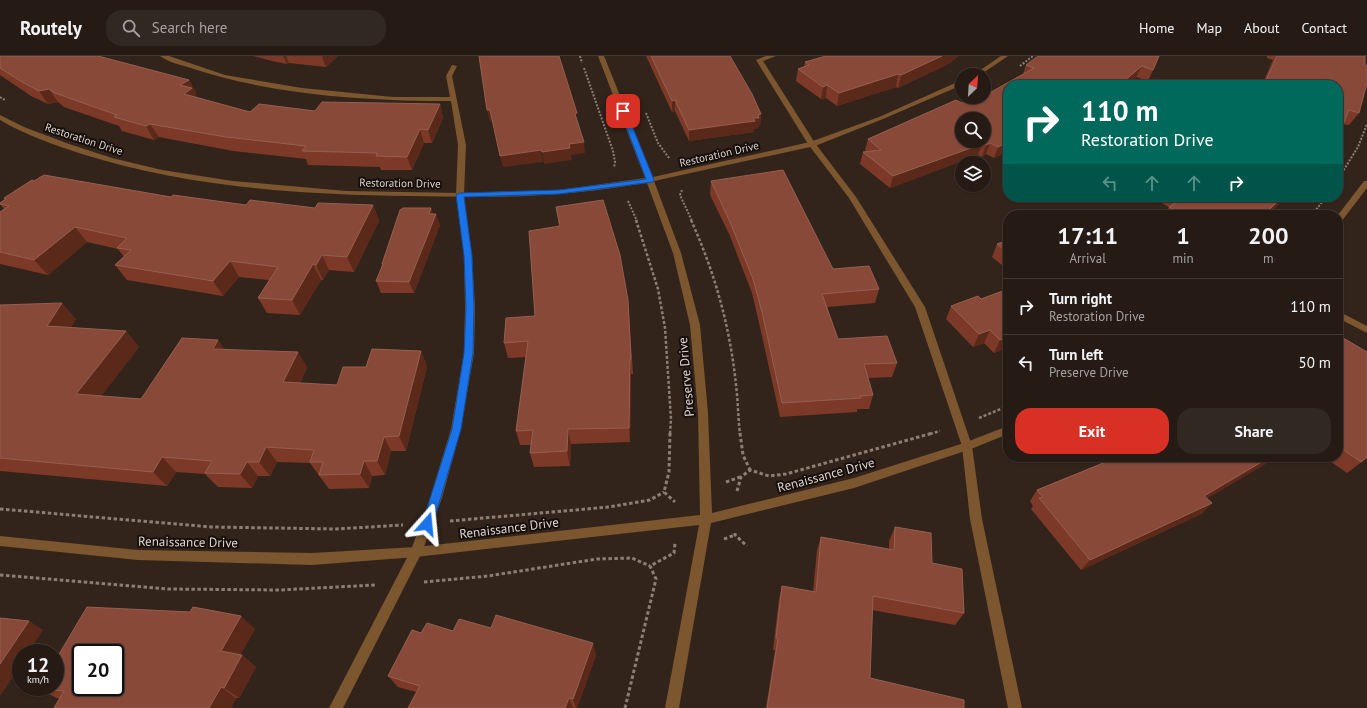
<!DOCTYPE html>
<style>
:root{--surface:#261b14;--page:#322822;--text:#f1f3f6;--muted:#a4a1a0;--line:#423934;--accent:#d93025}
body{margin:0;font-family:"PT Sans",sans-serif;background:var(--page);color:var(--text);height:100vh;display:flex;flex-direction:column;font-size:15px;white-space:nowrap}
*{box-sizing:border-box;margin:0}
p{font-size:13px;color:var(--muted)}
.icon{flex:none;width:22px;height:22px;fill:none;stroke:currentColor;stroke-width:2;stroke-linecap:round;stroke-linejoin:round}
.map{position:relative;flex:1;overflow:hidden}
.panel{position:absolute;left:1003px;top:154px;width:340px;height:252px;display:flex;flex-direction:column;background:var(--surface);border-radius:16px;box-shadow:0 1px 3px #0004,0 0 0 1px var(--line)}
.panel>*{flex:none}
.banner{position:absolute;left:1003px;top:24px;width:340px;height:122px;border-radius:16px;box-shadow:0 1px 3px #0004,0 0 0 1px var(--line);background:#00695c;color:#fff;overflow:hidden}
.needle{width:26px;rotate:25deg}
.fabs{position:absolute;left:955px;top:12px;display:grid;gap:8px}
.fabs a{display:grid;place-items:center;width:36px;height:36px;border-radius:50%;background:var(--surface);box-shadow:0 1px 3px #0004,0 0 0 1px var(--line);font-size:20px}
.speed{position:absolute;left:12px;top:588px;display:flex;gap:8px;font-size:20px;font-weight:700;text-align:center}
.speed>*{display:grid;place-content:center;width:52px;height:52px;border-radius:50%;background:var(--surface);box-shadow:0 1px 3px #0004,0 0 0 1px var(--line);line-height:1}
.speed small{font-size:10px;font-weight:400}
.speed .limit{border:2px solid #111;border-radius:6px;background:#fff;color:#111}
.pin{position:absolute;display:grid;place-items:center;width:34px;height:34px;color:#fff;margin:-17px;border-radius:8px;box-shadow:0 2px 6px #0006}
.me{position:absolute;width:44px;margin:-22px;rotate:18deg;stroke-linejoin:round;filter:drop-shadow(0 0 3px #0008)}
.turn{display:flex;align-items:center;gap:14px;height:84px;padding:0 12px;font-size:18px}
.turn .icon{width:52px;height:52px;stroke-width:2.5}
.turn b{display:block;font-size:28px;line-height:34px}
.lanes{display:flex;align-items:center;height:38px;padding:0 12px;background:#0003;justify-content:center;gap:20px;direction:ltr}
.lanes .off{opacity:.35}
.eta{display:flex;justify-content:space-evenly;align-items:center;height:68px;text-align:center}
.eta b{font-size:24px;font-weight:600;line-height:28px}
.button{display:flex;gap:8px;margin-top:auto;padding:8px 12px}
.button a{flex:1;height:46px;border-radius:16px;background:var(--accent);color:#fff;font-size:16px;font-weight:600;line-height:46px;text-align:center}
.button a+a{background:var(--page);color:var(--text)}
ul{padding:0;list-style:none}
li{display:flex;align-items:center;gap:12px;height:56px;padding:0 12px;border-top:1px solid var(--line)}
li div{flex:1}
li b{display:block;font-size:15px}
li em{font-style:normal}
header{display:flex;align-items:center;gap:24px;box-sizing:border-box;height:56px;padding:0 20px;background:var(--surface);border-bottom:1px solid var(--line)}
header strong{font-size:19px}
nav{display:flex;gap:22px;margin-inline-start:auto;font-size:14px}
.search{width:280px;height:36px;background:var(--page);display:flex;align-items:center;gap:10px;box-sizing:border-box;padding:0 14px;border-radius:16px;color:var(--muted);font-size:15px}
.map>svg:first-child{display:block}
</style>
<header>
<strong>Routely</strong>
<div class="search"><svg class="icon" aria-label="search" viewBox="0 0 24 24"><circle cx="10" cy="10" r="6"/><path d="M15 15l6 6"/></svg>Search here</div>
<nav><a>Home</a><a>Map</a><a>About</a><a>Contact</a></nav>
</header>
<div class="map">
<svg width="1367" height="652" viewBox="0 0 1367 652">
<rect width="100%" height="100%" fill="#33241b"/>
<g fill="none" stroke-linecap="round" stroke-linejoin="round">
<g stroke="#8b7e77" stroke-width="2" stroke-dasharray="2 1.5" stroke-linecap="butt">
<polyline points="580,0 582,7"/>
<polyline points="1020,10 1033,0"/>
<polyline points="584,12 613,95 615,106 614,112"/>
<polyline points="0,41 5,44"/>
<polyline points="646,57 658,87 669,102"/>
<polyline points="1338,123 1358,91 1367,68"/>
<polyline points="682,134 680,139 692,165"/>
<polyline points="628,145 637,165"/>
<polyline points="1312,159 1326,141"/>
</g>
<g stroke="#8b7e77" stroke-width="2.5" stroke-dasharray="3 2" stroke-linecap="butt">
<polyline points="636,164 658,233 665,272 671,363 670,378"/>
<path d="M691,164C715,217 730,271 736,329C738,345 738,361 740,378"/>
<polyline points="979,362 1008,350"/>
<polyline points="930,378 940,375"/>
</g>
<g stroke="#8b7e77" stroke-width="3" stroke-dasharray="3.5 2.5" stroke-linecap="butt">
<polyline points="670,377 669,416 664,436 675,446"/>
<polyline points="740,377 743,399 750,414"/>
<polyline points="726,426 740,421"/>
<polyline points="737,435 741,421 750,414 769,420 786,418 933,377"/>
<polyline points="0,453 211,471 336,473 403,469"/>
<polyline points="450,465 609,451 650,444 664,436"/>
<polyline points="735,477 735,479 747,490"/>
<polyline points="724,483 735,479"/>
<polyline points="0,519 168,533 280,534 375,529"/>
<polyline points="424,526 488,520 597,503 632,502 650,510"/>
<polyline points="625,652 656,523 650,510 674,497 675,487"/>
</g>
<g fill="#7c562e" fill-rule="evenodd">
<path d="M160,0H169L225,19L302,32L393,41H450L446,20L452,9L457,10L452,20L466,89L464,139L472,200L475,251L474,297L461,373L442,442L422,496L343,652H329L411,494L430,442L451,373L464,297L465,251L464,200L456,139L458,89L451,45C367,45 271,39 191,12C181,9 168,6 160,0Z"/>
<polygon points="766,0 776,0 763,5 815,87 856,141 925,251 972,390 982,463 1022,652 1008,652 970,463 962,390 915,251 849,142 808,88 756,4"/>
</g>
<g fill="#7c562e" fill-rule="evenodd">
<path d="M598,0H604L653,121L810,86L879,61L962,24V29L883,63L815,90L654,125L681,197L700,269L708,357L712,457L854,422L964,387L1008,370V378L971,393L854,432L711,467L679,652H665L699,469L416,501L312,509L138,504L0,490V480L138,494L312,497L416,491L700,459L698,357L690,269L673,197L647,127C618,131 588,136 558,138C509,142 459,141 410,140C300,139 187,131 82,98C54,89 26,79 0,64V59L24,71L69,88L112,102L162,114L233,125L346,135L460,137L559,134L645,122Z"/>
<polygon points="1001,0 1008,0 980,19 973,19"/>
<polygon points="1364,125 1367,125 1367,132 1341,166 1338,167 1338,159"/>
<polygon points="1338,255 1367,270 1367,277 1338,262"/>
</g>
</g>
<g fill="#7d3927">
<polygon points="0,0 189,24 196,37 195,38 197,42 250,56 315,55 440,48 443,62 432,87 424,87 412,114 381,114 380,111 308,109 306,103 233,95 159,81 154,84 122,75 119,70 64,51 58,46 48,48 31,40 0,19"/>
<polygon points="253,0 338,0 326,11 289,7 287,8 272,5"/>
<polygon points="646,0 730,0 761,58 760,69 759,69 758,72 754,73 754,76 689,85 675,55 672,56"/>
<polygon points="826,0 958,0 951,6 944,10 898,32 896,31 837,50 826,42 821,43 796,25 798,13 804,11 805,6"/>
<polygon points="1159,0 1153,14 1148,25 1136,21 1127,29 1008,29 1008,95 994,102 986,98 982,101 978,99 890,132 860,108 863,96 867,96 865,94 868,83 962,47 971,47 1023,18 1026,9"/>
<polygon points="1267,0 1365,0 1359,57 1349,69 1343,68 1338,29 1262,29 1273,4 1267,2"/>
<polygon points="34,125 246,149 315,152 373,149 379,165 354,216 329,214 323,224 321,224 300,259 267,257 258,242 269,224 239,221 223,240 127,224 115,209 124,201 118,193 87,186 48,219 0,208 0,156 4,153 0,148 0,147 5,144 4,142"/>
<polygon points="711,125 833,213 879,233 875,247 827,251 838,283 897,307 892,321 868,322 873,339 869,353 857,353 857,356 780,361 760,271 752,237 730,180 710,139"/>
<polygon points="1163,141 1286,141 1267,159 1162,159 1165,157 1169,151 1160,146"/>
<polygon points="556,151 628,244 633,318 631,318 630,386 571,388 570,410 534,411 530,397 531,389 520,389 516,375 526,301 508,302 504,287 535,260 559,170"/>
<polygon points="431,152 433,158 440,169 414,237 381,237 376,225 383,210 382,208"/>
<polygon points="1008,184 1008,214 992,201 997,188"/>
<polygon points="1008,233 1008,294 1006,292 994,297 984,287 973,291 946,263 951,250 981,243"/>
<polygon points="0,249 76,263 70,272 126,275 139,291 101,340 141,343 225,293 307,311 300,327 337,329 366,311 421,295 427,311 406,395 391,395 385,419 372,420 369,432 329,433 310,407 277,406 270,420 258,420 252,432 218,431 205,418 176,416 167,430 0,415"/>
<polygon points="1338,279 1367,296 1367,402 1347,417 1324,401 1338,401"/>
<polygon points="1118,401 1277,401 1207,442 1212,447 1201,458 1081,514 1031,453 1033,450 1030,445 1037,434"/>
<polygon points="895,471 932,507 964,557 955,569 872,554 870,622 964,652 766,652 775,594 773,594 779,543 782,530 813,536 817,494 821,481 889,493 889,485"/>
<polygon points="491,572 596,599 577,652 408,652 416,636 398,631 388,620 421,577 453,575"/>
<polygon points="255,573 240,599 242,599 256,611 239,642 236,642 231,652 54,652 59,643 38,633"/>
</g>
<g fill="#5b291a">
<polygon points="283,0 286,0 289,7 287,8"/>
<polygon points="323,0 338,0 326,11 322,1"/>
<polygon points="942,0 958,0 951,6 944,10 898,32 901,19"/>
<polygon points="1142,10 1136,21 1127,29 1119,29"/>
<polygon points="898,18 896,31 837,50 839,37"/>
<polygon points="189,24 196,37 195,38 200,46 184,38 180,29"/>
<polygon points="827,29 826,42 821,43 823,31"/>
<polygon points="49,33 58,46 48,48 39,35"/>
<polygon points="675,44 675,55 672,56 672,45"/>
<polygon points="440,48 443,62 432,87 428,74"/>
<polygon points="487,54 490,54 492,65 490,65"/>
<polygon points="761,58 760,69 759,69 758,72 754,73 754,76 689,85 689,74 753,62 758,59"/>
<polygon points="150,68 159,81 154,84 146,70"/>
<polygon points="420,73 424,87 412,114 407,101"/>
<polygon points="584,86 585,97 571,99 572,104 544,108 542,96 569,88"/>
<polygon points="1008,86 1008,95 994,102 998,91"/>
<polygon points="990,87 986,98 982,101 986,89"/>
<polygon points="982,88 978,99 890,132 893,120"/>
<polygon points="541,94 543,106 503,111 500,100"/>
<polygon points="1282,141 1286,141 1267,159 1264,159"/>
<polygon points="373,149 379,165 354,216 347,201"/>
<polygon points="431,152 434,163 436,158 440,169 414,237 409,226"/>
<polygon points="75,171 87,186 48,219 34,204"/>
<polygon points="322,199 329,214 323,224 316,209"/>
<polygon points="230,205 239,221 223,240 213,225"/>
<polygon points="313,208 321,224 300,259 292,244"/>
<polygon points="62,247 76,263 61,286 47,270"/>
<polygon points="990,274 984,287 973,291 979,278"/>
<polygon points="126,275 139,291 91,353 76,338"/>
<polygon points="1008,281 1008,287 1006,292 994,297 1000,284"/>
<polygon points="218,284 229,299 213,293"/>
<polygon points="421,295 427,311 406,395 399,380"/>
<polygon points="298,296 307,311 293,342 283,326"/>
<polygon points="630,303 631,318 630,386 629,372"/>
<polygon points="568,373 571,388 570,410 567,395"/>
<polygon points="384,381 391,395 385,419 377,405"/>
<polygon points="266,391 277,406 270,420 259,406"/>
<polygon points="162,401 176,416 167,430 153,416"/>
<polygon points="1270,401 1277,401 1193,451 1204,440"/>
<polygon points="364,405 372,420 369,432 360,418"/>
<polygon points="247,406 258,420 252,432 240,418"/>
<polygon points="1212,447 1201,458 1081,514 1090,504"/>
<polygon points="241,560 255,573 236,606 221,595"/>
<polygon points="29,565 43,574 28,597 21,597 21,608 1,639 0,639 0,608"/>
<polygon points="593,587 596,599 577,652 576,652 573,643"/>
<polygon points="242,599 256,611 239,642 224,632"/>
<polygon points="221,631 236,642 231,652 209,652"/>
<polygon points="569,642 573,652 565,652"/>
</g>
<g fill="#884939" stroke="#955f50" fill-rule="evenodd">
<polygon points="0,0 98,0 189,24 180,29 192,32 184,38 250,56 259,48 315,55 322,46 440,48 428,74 420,73 407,101 376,100 377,97 302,95 306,90 226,81 150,68 146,70 114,61 117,59 55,37 49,33 39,35 22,26 0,12"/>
<polygon points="479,0 559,0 577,57 575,58 584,86 569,88 570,92 542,96 541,94 500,100 490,54 487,54"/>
<polygon points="651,0 730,0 752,38 761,58 758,59 759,62 753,62 755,65 689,74 675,44 672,45"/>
<polygon points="826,0 942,0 901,19 898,18 839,37 827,29 823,31 798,13 809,9 805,6"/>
<path d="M1038,0H1159L1153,14L1142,10L1119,29H1008V86L998,91L990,87L986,89L982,88L893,120L863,96L881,94L868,83L956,44L962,47L967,45L971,47L982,41H984V40L1034,12L1026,9ZM962,63H984V85H962Z"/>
<polygon points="1277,0 1365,0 1365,9 1367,10 1367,27 1359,57 1349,54 1338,80 1338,29 1264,29"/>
<polygon points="783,114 833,213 869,210 879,233 822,238 838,283 887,280 897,307 864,308 873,339 860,340 861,342 782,347 762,256 753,223 730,166 711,125"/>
<polygon points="44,119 171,141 173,139 246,149 250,144 315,152 318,147 373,149 347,201 322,199 316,209 313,208 292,244 258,242 278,211 230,205 213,225 115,209 131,194 117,192 127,182 75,171 34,204 0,196 0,156 9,150 0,148 0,147 6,143 4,142 32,124 34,125"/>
<polygon points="1177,141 1282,141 1264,159 1162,159 1173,153 1169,151 1180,144 1176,142"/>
<polygon points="603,144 620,199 628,244 631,303 630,303 629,372 568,373 567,395 530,397 533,374 516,375 528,285 504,287 506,262 535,260 529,175 560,170 556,151"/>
<polygon points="403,152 431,152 429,158 436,158 409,226 376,225 383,208 382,208 400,154"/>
<polygon points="1085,156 1090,159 1080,159"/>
<polygon points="1008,184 1008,197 997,188"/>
<polygon points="1008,233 1008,281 1000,284 990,274 979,278 951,250 978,240 981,243"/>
<polygon points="62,247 47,270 126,275 76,338 141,343 182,282 218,284 213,293 298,296 283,326 337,329 343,311 366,311 372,293 421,295 399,380 384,381 377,405 364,405 360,418 319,419 323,406 310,406 314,394 266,391 259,406 247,406 240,418 205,417 212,405 162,401 153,416 0,402 0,249"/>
<polygon points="1338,279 1367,296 1367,401 1361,406 1338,390"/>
<polygon points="1118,401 1270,401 1204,440 1212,447 1090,504 1039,442 1043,441 1037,434"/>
<polygon points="895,471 931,477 932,507 962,513 964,557 873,540 870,622 964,644 964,652 767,652 778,583 776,582 782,530 816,536 821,481 894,494"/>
<path d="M87,551L190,556L193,551L241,560L221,595L242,599L224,632L221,631L209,652H54L64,635L38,633L40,631H55V605ZM81,597H115V631H81Z"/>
<polygon points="496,559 593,587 573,643 569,642 565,652 408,652 420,630 388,620 412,574 421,577 427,567 453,575 459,563 491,572"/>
<polygon points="0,562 29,565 0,608"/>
</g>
<polygon fill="#1a73e8" stroke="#114b97" points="623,53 626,55 654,124 653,126 559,138 464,141 472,200 474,251 473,297 461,373 433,468 431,471 427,472 424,471 422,468 452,373 464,297 466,251 464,200 456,139 460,137 559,134 646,123 620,55"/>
<g text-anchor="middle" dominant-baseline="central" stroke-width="4" stroke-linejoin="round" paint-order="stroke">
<g font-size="11" fill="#ded4ce" stroke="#160f0b">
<text transform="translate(84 83) rotate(18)">Restoration Drive</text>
<text transform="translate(719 98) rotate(-13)">Restoration Drive</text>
<text transform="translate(400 127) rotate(1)">Restoration Drive</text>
</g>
<g font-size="13" fill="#ded4ce" stroke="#160f0b">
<text transform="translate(686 321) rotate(-95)">Preserve Drive</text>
<text transform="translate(826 419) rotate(-15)">Renaissance Drive</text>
<text transform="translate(509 472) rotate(-7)">Renaissance Drive</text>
<text transform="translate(188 486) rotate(1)">Renaissance Drive</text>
</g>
</g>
</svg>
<div class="fabs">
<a><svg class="needle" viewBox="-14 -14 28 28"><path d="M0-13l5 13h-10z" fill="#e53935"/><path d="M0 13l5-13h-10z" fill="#a4a1a0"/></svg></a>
<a><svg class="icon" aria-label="search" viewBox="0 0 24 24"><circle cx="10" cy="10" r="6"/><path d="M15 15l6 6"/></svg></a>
<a><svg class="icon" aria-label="layers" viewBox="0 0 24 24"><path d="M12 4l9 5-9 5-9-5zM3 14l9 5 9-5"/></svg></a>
</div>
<div class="speed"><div>12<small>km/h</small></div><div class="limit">20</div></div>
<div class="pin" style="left:623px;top:55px;background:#d93025"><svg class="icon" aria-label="arrive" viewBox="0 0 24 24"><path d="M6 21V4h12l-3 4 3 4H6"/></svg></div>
<svg class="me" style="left:427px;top:468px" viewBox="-20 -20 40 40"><path d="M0-17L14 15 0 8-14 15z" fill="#1a73e8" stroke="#fff" stroke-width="4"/></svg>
<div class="banner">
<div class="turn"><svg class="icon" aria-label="right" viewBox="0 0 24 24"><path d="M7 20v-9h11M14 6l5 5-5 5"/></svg><div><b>110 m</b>Restoration Drive</div></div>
<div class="lanes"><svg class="icon off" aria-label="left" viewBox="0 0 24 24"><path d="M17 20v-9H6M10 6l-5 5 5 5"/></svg><svg class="icon off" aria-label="ahead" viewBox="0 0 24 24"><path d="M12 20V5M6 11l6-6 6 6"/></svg><svg class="icon off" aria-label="ahead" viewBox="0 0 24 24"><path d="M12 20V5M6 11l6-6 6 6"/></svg><svg class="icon" aria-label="right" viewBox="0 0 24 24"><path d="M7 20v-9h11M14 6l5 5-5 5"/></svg></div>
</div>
<section class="panel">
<div class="eta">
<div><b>17:11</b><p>Arrival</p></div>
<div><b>1</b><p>min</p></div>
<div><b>200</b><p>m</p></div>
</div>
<ul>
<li><svg class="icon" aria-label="right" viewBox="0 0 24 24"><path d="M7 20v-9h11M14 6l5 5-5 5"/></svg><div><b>Turn right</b><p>Restoration Drive</p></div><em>110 m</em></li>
<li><svg class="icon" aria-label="left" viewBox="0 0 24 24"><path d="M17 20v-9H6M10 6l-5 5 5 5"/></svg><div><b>Turn left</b><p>Preserve Drive</p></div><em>50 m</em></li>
</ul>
<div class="button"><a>Exit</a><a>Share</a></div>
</section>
</div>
